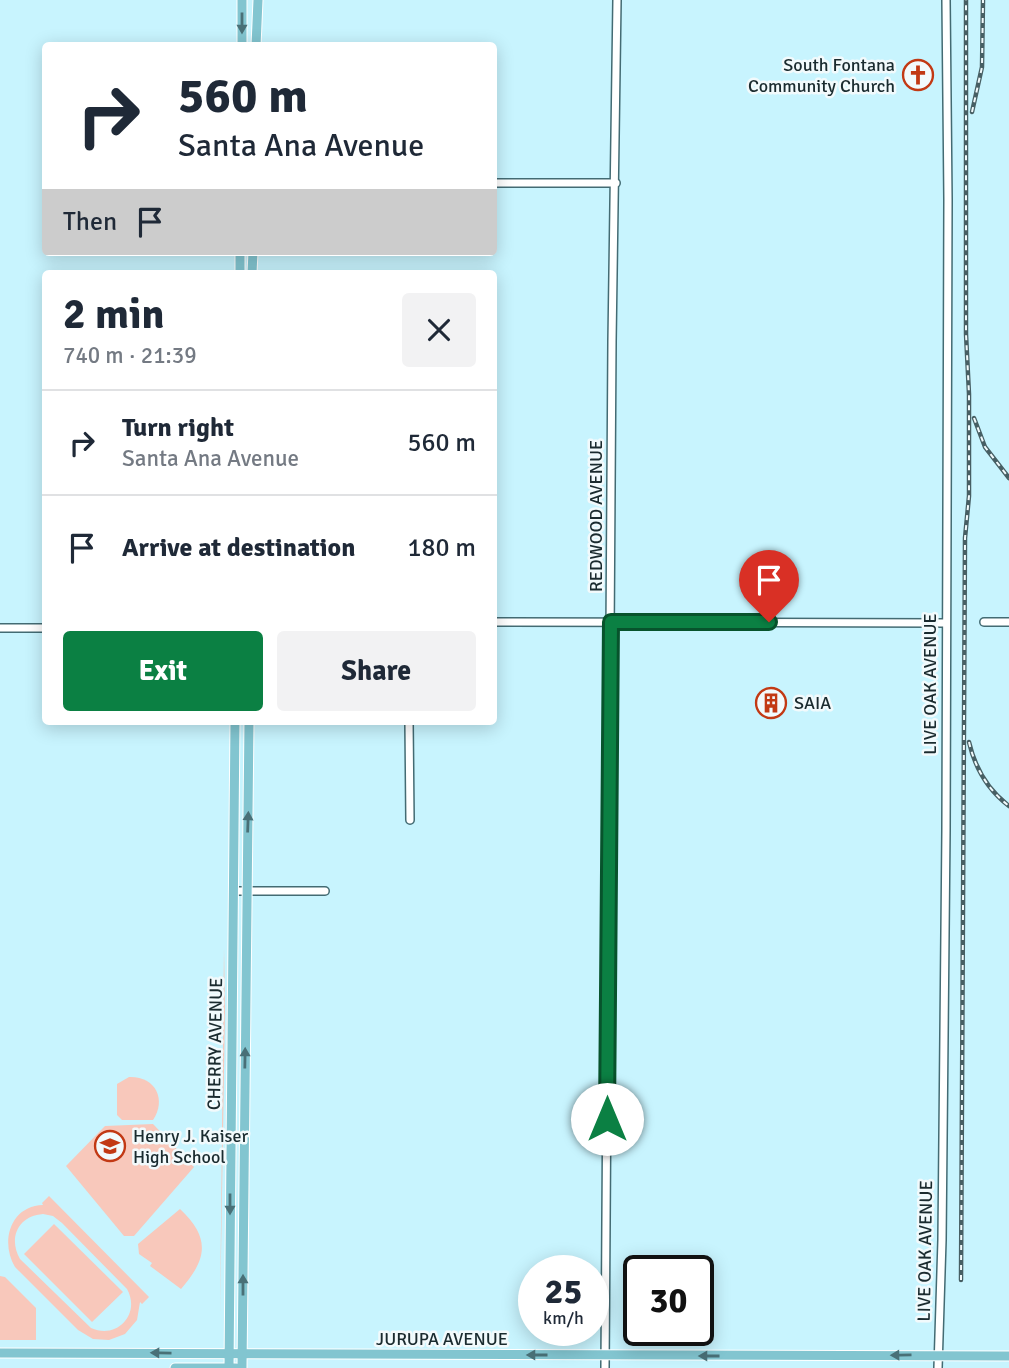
<!DOCTYPE html>
<meta charset="utf-8">
<style>
:root{--surface:#fff;--page:#f2f2f3;--text:#1f2937;--muted:#747a83;--line:#e0e1e3;--accent:#0b8043}
body{margin:0;font-family:Signika,sans-serif;background:var(--page);color:var(--text);height:100vh;display:flex;flex-direction:column;font-size:26px;white-space:nowrap}
*{box-sizing:border-box;margin:0}
p{font-size:23px;color:var(--muted)}
.icon{flex:none;width:38px;height:38px;fill:none;stroke:currentColor;stroke-width:2;stroke-linecap:round;stroke-linejoin:round}
.map{position:relative;flex:1;overflow:hidden}
.details{position:absolute;left:42px;top:270px;width:455px;height:455px;display:flex;flex-direction:column;background:var(--surface);border-radius:7px;box-shadow:0 4px 18px #0003}
.details>*{flex:none}
.hud{position:absolute;left:42px;top:42px;width:455px;height:214px;border-radius:7px;box-shadow:0 4px 18px #0003;background:#fff;color:var(--text);overflow:hidden}
.speed{position:absolute;left:518px;top:1255px;display:flex;gap:14px;font-size:35px;font-weight:700;text-align:center}
.speed>*{display:grid;place-content:center;width:91px;height:91px;border-radius:50%;background:var(--surface);box-shadow:0 4px 18px #0003;line-height:1}
.speed small{font-size:18px;font-weight:400}
.speed .limit{border:4px solid #111;border-radius:10px;background:#fff;color:#111}
.pin{position:absolute;display:grid;place-items:center;width:60px;height:60px;color:#fff;margin:-72px -30px;border-radius:50% 50% 50% 0;rotate:-45deg;box-shadow:0 0 7px #0007}
.pin .icon{rotate:45deg}
.me{position:absolute;width:77px;margin:-38px;rotate:0deg;stroke-linejoin:round;filter:drop-shadow(0 0 5px #0008)}
.turn{display:flex;align-items:center;gap:24px;height:147px;padding:0 21px;font-size:32px}
.turn .icon{width:91px;height:91px;stroke-width:2.5}
.turn b{display:block;font-size:49px;line-height:60px}
.then{display:flex;align-items:center;height:66px;padding:0 21px;background:#0003;gap:14px;font-size:26px}
.round{display:grid;place-items:center;flex:none;width:74px;height:74px;border-radius:7px;background:var(--page)}
.head{display:flex;align-items:center;justify-content:space-between;height:119px;padding:0 21px}
h1{font-size:42px;font-weight:700;line-height:52px}
.primary-button{display:flex;gap:14px;margin-top:auto;padding:14px 21px}
.primary-button a{flex:1;height:80px;border-radius:7px;background:var(--accent);color:#fff;font-size:28px;font-weight:700;line-height:80px;text-align:center}
.primary-button a+a{background:var(--page);color:var(--text)}
ul{padding:0;list-style:none}
li{display:flex;align-items:center;gap:21px;height:105px;padding:0 21px;border-top:2px solid var(--line)}
li div{flex:1}
li b{display:block;font-size:26px}
li em{font-style:normal}
.map>svg:first-child{display:block}
</style>
<div class="map">
<svg width="1009" height="1368" viewBox="0 0 1009 1368">
<rect width="100%" height="100%" fill="#c8f4fe"/>
<g fill="#f8c8bb" fill-rule="evenodd">
<polygon points="224,948 225,1010 220,1317"/>
<path d="M129,1077C155,1076 167,1099 153,1120H122L117,1115V1084Z"/>
<polygon points="153,1124 194,1167 134,1236 124,1236 66,1166 105,1126"/>
<path d="M49,1196L149,1297L142,1304L140,1302L137,1320L125,1334L109,1340L93,1339L78,1330L15,1267C0,1242 10,1206 43,1205L42,1203ZM43,1214L53,1216L62,1223L127,1289C141,1314 117,1340 91,1328L20,1259C8,1238 18,1216 43,1214Z"/>
<path d="M180,1209C211,1238 207,1259 181,1289L150,1266L152,1263L139,1254L138,1244Z"/>
<polygon points="54,1224 123,1292 92,1322 24,1254"/>
<polygon points="0,1276 5,1277 36,1308 36,1340 0,1340"/>
</g>
<g fill="none" stroke-linecap="round" stroke-linejoin="round">
<g stroke="#436b73" stroke-width="10">
<g id="minor">
<polyline points="494,183 616,183"/>
<polyline points="494,622 945,623"/>
<polyline points="984,622 1009,622"/>
<polyline points="0,628 46,628"/>
<polyline points="409,721 410,820"/>
<polyline points="235,891 325,891"/>
<polyline points="605,1368 612,342 617,0"/>
<polyline points="938,1368 942,1240 946,830 948,200 946,0"/>
</g>
</g>
<g stroke="#fff" stroke-width="11">
<g id="major">
<polyline points="242,46 242,0"/>
<polyline points="256,46 258,0"/>
<polyline points="240,273 240,252"/>
<polyline points="252,273 253,252"/>
<polyline points="0,1353 1009,1356"/>
<polyline points="175,1368 236,1368"/>
<polyline points="229,1368 235,721"/>
<polyline points="242,1368 249,721"/>
</g>
</g>
<use href="#minor" stroke="#fff" stroke-width="7"/>
<use href="#major" stroke="#82c5d0" stroke-width="9"/>
<g stroke="#475f64" stroke-width="4.5">
<g id="rail">
<polyline points="972,112 982,67 983,0"/>
<polyline points="974,418 985,447 1009,478"/>
<path d="M969,742C975,768 988,790 1009,806"/>
<polyline points="961,1280 965,538 969,496 969,394 966,334 966,0"/>
</g>
</g>
<use href="#rail" stroke="#f2fafc" stroke-width="2" stroke-dasharray="5" stroke-linecap="butt"/>
</g>
<defs><path id="oneway-solid" d="M-6-.8H1V-3.2L6.5 0L1 3.2V.8H-6Z" transform="scale(1.75)"/></defs>
<g fill="#497077">
<use href="#oneway-solid" transform="translate(242 23) rotate(90)"/>
<use href="#oneway-solid" transform="translate(248 822) rotate(-88)"/>
<use href="#oneway-solid" transform="translate(245 1058) rotate(-89)"/>
<use href="#oneway-solid" transform="translate(230 1204) rotate(90)"/>
<use href="#oneway-solid" transform="translate(243 1285) rotate(-90)"/>
<use href="#oneway-solid" transform="translate(161 1353) rotate(-179)"/>
<use href="#oneway-solid" transform="translate(537 1355) rotate(-180)"/>
<use href="#oneway-solid" transform="translate(901 1355) rotate(179)"/>
<use href="#oneway-solid" transform="translate(709 1356) rotate(-180)"/>
</g>
<g fill="none" stroke-linecap="round" stroke-linejoin="round">
<g stroke="#07532c" stroke-width="18">
<polyline id="route" points="607,1119 611,622 769,622"/>
</g>
<use href="#route" stroke="#0b8043" stroke-width="12"/>
</g>
<defs>
<g id="church-ring" transform="scale(1.575)"><circle r="9.5" fill="#f2fafc" stroke="#c23914" stroke-width="1.5"/><path d="M-1.2-6h2.4v3.5h3.3v2.4h-3.3V6h-2.4V-.1h-3.3v-2.4h3.3Z" fill="#c23914"/></g>
<g id="building-ring" transform="scale(1.575)"><circle r="9.5" fill="#f2fafc" stroke="#c23914" stroke-width="1.5"/><path d="M-4-6H4V6H1V3H-1V6H-4ZM-2.5-4.3h1.7v1.8h-1.7ZM.8-4.3h1.7v1.8H.8ZM-2.5-1h1.7V.8h-1.7ZM.8-1h1.7V.8H.8Z" fill="#c23914"/></g>
<g id="school-ring" transform="scale(1.575)"><circle r="9.5" fill="#f2fafc" stroke="#c23914" stroke-width="1.5"/><path d="M0-5L7-2L0 1L-7-2ZM-4 1L0 2.5L4 1V4Q0 6-4 4Z" fill="#c23914"/></g>
</defs>
<g fill-rule="evenodd">
<use href="#church-ring" x="918" y="75"/>
<use href="#building-ring" x="771" y="703"/>
<use href="#school-ring" x="110" y="1146"/>
</g>
<g text-anchor="middle" dominant-baseline="central" stroke-width="5" stroke-linejoin="round" paint-order="stroke">
<g font-size="18" fill="#1a2b2f" stroke="#f2fafc" text-anchor="start">
<text x="895" y="65" text-anchor="end">South Fontana<tspan x="895" dy="21">Community Church</tspan></text>
<text x="794" y="703">SAIA</text>
<text x="133" y="1136">Henry J. Kaiser<tspan x="133" dy="21">High School</tspan></text>
</g>
<g font-size="18" fill="#1a2b2f" stroke="#f2fafc">
<text transform="translate(596 516) rotate(-90)">REDWOOD AVENUE</text>
<text transform="translate(930 684) rotate(-90)">LIVE OAK AVENUE</text>
<text transform="translate(215 1044) rotate(-89)">CHERRY AVENUE</text>
<text transform="translate(925 1251) rotate(-89)">LIVE OAK AVENUE</text>
<text x="442" y="1339">JURUPA AVENUE</text>
</g>
</g>
</svg>
<div class="speed"><div>25<small>km/h</small></div><div class="limit">30</div></div>
<div class="pin" style="left:769px;top:622px;background:#d93025"><svg class="icon" aria-label="arrive" viewBox="0 0 24 24"><path d="M6 21V4h12l-3 4 3 4H6"/></svg></div>
<svg class="me" style="left:607px;top:1119px" viewBox="-20 -20 40 40"><circle r="19" fill="#fff"/><path d="M0-13L10 11 0 6-10 11z" fill="#0b8043"/></svg>
<div class="hud">
<div class="turn"><svg class="icon" aria-label="right" viewBox="0 0 24 24"><path d="M7 20v-9h11M14 6l5 5-5 5"/></svg><div><b>560 m</b>Santa Ana Avenue</div></div>
<div class="then">Then<svg class="icon" aria-label="arrive" viewBox="0 0 24 24"><path d="M6 21V4h12l-3 4 3 4H6"/></svg></div>
</div>
<section class="details">
<div class="head"><div><h1>2 min</h1><p>740 m · 21:39</p></div><a class="round"><svg class="icon" aria-label="close" viewBox="0 0 24 24"><path d="M6 6l12 12M18 6L6 18"/></svg></a></div>
<ul>
<li><svg class="icon" aria-label="right" viewBox="0 0 24 24"><path d="M7 20v-9h11M14 6l5 5-5 5"/></svg><div><b>Turn right</b><p>Santa Ana Avenue</p></div><em>560 m</em></li>
<li><svg class="icon" aria-label="arrive" viewBox="0 0 24 24"><path d="M6 21V4h12l-3 4 3 4H6"/></svg><div><b>Arrive at destination</b></div><em>180 m</em></li>
</ul>
<div class="primary-button"><a>Exit</a><a>Share</a></div>
</section>
</div>
